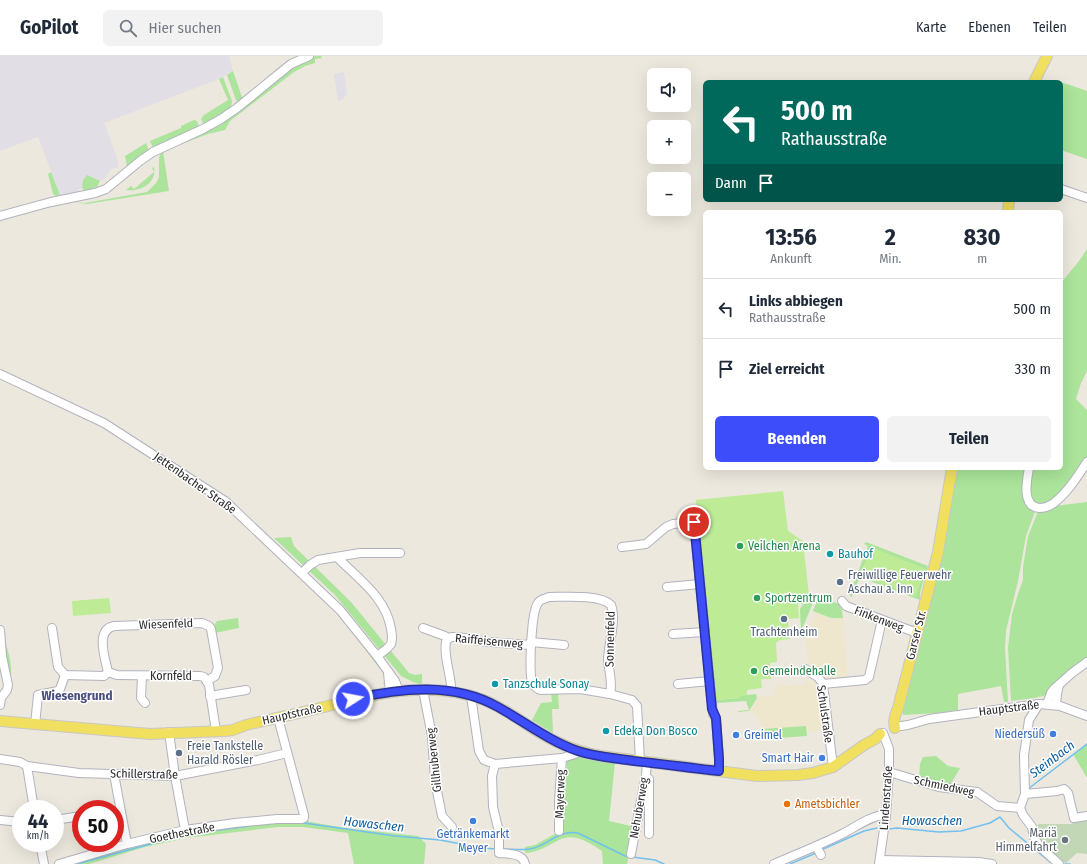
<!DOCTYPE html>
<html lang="de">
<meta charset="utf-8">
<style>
:root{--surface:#fff;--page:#f2f2f3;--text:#1f2937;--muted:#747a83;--line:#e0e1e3;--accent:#3e4dfa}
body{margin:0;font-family:"Fira Sans Condensed",sans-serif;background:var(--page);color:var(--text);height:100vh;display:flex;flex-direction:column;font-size:15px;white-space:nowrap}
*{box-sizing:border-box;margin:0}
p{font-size:13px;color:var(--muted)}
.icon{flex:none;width:22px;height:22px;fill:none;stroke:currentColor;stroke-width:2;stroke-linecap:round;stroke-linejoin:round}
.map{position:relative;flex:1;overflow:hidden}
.drawer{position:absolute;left:703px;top:154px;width:360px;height:260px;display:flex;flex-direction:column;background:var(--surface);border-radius:6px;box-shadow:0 4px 16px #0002}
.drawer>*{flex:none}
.guide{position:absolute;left:703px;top:24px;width:360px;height:122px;border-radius:6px;box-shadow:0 4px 16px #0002;background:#00695c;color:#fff;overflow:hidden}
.buttons{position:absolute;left:647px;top:12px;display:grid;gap:8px}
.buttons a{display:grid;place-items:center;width:44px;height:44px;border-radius:6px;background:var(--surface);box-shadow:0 4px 16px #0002;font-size:20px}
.speed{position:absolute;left:12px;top:744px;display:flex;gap:8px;font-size:20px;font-weight:700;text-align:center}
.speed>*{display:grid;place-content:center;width:52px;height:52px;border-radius:50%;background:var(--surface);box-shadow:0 4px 16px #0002;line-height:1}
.speed small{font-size:10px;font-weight:400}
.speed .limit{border:6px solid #d22;background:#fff;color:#111}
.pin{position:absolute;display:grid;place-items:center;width:34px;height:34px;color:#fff;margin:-17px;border:2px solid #fff;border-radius:50%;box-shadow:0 1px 4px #0007}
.me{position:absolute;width:44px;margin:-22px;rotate:79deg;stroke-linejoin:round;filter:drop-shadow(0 0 3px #0008)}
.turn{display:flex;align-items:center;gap:14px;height:84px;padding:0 12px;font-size:18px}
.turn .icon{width:52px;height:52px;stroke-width:2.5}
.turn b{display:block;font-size:28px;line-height:34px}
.then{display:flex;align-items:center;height:38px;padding:0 12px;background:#0003;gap:8px;font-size:15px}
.eta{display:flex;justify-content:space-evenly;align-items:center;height:68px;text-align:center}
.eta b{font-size:24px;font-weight:700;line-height:28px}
.cta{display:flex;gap:8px;margin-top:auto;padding:8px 12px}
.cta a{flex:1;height:46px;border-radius:6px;background:var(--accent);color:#fff;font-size:16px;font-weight:700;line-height:46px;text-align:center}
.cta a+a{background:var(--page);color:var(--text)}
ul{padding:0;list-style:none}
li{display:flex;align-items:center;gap:12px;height:60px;padding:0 12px;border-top:1px solid var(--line)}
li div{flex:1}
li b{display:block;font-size:15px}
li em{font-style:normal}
header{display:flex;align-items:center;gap:24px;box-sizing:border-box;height:56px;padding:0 20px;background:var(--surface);border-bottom:1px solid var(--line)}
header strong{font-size:19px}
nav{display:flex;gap:22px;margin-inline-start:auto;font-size:14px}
.search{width:280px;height:36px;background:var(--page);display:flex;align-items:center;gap:10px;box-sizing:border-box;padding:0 14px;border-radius:6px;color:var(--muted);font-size:15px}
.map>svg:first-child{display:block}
</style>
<header>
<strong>GoPilot</strong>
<div class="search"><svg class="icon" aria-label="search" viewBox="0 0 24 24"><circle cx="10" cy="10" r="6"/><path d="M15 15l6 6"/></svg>Hier suchen</div>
<nav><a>Karte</a><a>Ebenen</a><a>Teilen</a></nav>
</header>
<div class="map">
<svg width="1087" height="808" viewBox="0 0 1087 808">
<rect width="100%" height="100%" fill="#ede8de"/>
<g fill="#e1dee6">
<polygon points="0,0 229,0 233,15 219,23 104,67 118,104 118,111 110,114 106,122 100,125 87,119 82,132 78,134 78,136 60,139 38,81 0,95"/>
<polygon points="344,16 347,38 342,44 338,45 334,18"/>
</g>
<g fill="#efe7cd">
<polygon points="815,556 831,562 843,562 848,624 826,626 808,610 805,580"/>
<polygon points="805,625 816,625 822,630 826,674 808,676 807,670 761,673 760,664 750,655 758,643 761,640 775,639 775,628 783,627 783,630 805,628"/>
</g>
<g fill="#abe49a">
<path d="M315,0H321L322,2L315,3V7L305,10L294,16L230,65L225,74L208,78L163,95L169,135L87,148L69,145L85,147L147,136L156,127L159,121V101L163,94C187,84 212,74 234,58C254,44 271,23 293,10C300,6 308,3 315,0Z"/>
<polygon points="233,15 243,44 238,46 236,44 227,19"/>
<polygon points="223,21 232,45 231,53 204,69 201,63 204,59 228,44 219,23"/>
<polygon points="1058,25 1087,35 1087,103 1061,94 1061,26 1057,26"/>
<polygon points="194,64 197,65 199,71 153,92 150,85 181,72 181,70"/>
<polygon points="146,87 149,95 129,110 127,110 125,100"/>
<path d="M154,111C157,127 141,136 126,134L131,130L134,133L154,116L152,112Z"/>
<polygon points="51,116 60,139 56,140 53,138 48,118"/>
<polygon points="87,119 100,125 97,131 84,135 82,131 83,124"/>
<polygon points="1087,193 1087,315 1081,327 1076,343 1087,354 1087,402 1068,430 1047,449 1034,448 1028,431 1030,412 1061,412 1061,227 1079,205"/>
<polygon points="954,412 1027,412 1025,431 1036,453 1026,480 1018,525 1006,575 1005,592 1008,646 1004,646 1001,630 958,638 958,654 937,657 903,659 902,652"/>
<polygon points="218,444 242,464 322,539 343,562 384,615 387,620 387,626 383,628 385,622 383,617 338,558 323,543 246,470 229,454 219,447"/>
<polygon points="1087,446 1087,602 1044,640 1034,642 1011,645 1008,592 1012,558 1018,538 1023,524 1023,511 1028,480 1039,453 1054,450"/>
<polygon points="291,481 294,490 301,497 351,546 409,617 415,619 422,618 422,627 420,628 413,626 401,620 335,539 274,482"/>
<polygon points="866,486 928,510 920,537 920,544 860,521 852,541 849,539 868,490 864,488"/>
<polygon points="816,539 801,576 800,553 809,540"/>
<polygon points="819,540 841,549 843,562 831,562 813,555"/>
<polygon points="238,562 239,572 215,577 213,571 217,565"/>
<path d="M3,581C10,598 13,612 10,630Z"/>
<polygon points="551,636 558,636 559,653 552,653 553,677 532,664 541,647 552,646"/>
<polygon points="756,638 757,642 749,655 738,656 738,655 749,654 746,645 717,647 717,644 739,642 739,640"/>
<polygon points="806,670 807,680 765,683 761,673"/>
<polygon points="1087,687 1087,722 1073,698 1078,696"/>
<path d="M580,700L615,706L609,765L635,771L627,808H603L602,795C590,787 574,776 559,784C547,790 539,796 525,797V791L535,789L564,773V746L567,707H564V704L574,701Z"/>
<polygon points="936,700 948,710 960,712 949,731 919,723 920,708 923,701"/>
<polygon points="305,765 345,772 418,780 426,788 424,808 354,808 348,777 303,771 278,771 186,782 145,791 89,808 70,808 186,776 234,769"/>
</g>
<polygon fill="#c2d7b5" points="1087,763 1087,798 1077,797 1066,807 1061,806 1040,789 1036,772 1039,768 1072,768 1076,765"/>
<g fill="#beeb96">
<polygon points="783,435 788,475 803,485 809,540 806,545 803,545 803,548 798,548 799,562 788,563 790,583 780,584 776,587 777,606 770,607 771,623 761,623 762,632 747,634 747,639 740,640 740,642 715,644 696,444"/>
<polygon points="871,491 926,513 915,541 860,519"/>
<polygon points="109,542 111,557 73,560 72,545"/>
</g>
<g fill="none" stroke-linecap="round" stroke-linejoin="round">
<g stroke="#71c0ef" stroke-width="1.5">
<polyline points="1028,733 1087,688"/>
<polyline points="290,767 304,767 395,780 440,784 483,792 496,793"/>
<polyline points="889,773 897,772 939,776 961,775 990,767 1000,761 1009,772 1050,806"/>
<path d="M502,793C513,793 523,795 534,792C551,787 558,774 578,777L625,800L655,804L664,808"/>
<polyline points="821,794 864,775 877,772"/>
<polyline points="77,808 187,778 250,770"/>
<polyline points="790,808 816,797"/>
<polyline points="1065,808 1070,808"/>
</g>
<g stroke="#b2b2bf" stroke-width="10">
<g id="minor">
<polyline points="1061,133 1087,142"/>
<polyline points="0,160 51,146 95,137 106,133 140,105 153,96 203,73 221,63 237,52 291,8 309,0"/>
<polyline points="0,318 104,367 225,445 340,554 377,600 395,625 399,635"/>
<path d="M1029,412C1027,424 1021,450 1039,452C1045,452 1050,450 1054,447C1067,437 1078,420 1087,406"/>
<polyline points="622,491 646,488 666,471 673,468 694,466 713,658 716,663 719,703 719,715"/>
<path d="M337,501C358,523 386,541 391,573C392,578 393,583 391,588C388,593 381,597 377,600"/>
<polyline points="302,517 310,509 318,504 360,497 400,497"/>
<polyline points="667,531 700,528"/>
<path d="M549,541C564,541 600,538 611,549C617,565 608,588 608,604C609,616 613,627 610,638L580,633L541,634C536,633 534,630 532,626C529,614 531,556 538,547C540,543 545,543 549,541Z"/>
<polyline points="842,545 846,550 917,577"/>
<polyline points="52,572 58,611 65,619 104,620 108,616 117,619 200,620 204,621 209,629 216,675"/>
<polyline points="423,572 445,580 448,583"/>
<polyline points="0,574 2,600 8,629 7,634 1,642 0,649"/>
<polyline points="673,578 705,576"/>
<polyline points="531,586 564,589"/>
<polyline points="805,613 818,621 823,628 833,711"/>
<path d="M108,616C105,602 95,574 114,570L202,567L209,570L211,573L218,612L215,620L207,625"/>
<polyline points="388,617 390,636"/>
<polyline points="142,620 141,642 145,647"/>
<polyline points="678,628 710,625"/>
<polyline points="823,628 865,624 869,621 882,564"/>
<polyline points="423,634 432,680 435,725 442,760 452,771"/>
<path d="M451,635C452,619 443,602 446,586C447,582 450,581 453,581C462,581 472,583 481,585C498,587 514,588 531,589"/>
<polyline points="610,638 632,644 637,650 640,705"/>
<polyline points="210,640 246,634"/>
<polyline points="471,640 479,695 484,704 495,708 562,702 575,698 577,695"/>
<polyline points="1039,648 1029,664 1024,699 1025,738 1020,752 1023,759 1032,771 1034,781 1039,790 1059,808"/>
<polyline points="1047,648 1051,637 1054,633 1072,617 1087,606"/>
<polyline points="1056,649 1057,638 1059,629"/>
<polyline points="35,669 38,639 58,635 60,633 65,619"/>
<polyline points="901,670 908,669 929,663 1039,648 1060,650 1087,660"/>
<polyline points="169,676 175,720 185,774"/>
<polyline points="0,703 20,706 27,710 79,717 175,720 258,704 287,697"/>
<path d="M495,708L492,720L493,751L499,776V797C509,798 523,797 525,808"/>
<polyline points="27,710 34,753"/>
<polyline points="889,716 939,731 977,736 997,750 1020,752"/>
<polyline points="114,718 127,788"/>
<polyline points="649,723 649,778"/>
<polyline points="1025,738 1057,735 1064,733 1068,737 1074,762 1087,760"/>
<polyline points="0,764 21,766"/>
<polyline points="55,764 81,760"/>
<polyline points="559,775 559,745 562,702"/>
<polyline points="40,787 44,808"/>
<polyline points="816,790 821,799"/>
<polyline points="631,798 646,719 647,706"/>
<polyline points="880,804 979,806 992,808"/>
<polyline points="59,808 127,788 185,774 235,767 277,763 302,763 304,762 304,759 278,662"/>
<path d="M774,808C797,798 820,789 842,778C854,772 873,758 886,759"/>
<polyline points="879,808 886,759 889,716 889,693 883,677"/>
</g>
</g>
<g stroke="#c8c8c8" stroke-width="12">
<g id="major">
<polyline points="1034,26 1047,0"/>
<polyline points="1008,156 1009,144"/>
<path d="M0,665L150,678L224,675L233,674L246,669C271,663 296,658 320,652C374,638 430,623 484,644C509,654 530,673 555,685C569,692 584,697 601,700L757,720L798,719L813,717L833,711L864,689L875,683L880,678"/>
<path d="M895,672C893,664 895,659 898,652L938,496L952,412"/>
</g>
</g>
<use href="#minor" stroke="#fff" stroke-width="8"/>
<use href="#major" stroke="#f1df5f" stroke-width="10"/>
</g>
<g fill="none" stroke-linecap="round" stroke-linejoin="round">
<g stroke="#2832a2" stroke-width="10">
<path id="route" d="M353,643C401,632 454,626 498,651C525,666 549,685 578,695C596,701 615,702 634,705C662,708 691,712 719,715V703L716,662L712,653L694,466"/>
</g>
<use href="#route" stroke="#3e4dfa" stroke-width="7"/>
</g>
<g fill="#2e9e5b" stroke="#fff" stroke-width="1.5">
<circle cx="740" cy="490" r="4"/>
<circle cx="757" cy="542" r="4"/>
<circle cx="754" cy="615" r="4"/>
</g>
<g fill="#0f9aa8" stroke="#fff" stroke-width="1.5">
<circle cx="830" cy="498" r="4"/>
<circle cx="495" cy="628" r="4"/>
<circle cx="606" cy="675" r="4"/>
</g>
<g fill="#5c6f8a" stroke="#fff" stroke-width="1.5">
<circle cx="840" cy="526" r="4"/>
<circle cx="784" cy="563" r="4"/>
<circle cx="179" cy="697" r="4"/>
</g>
<g fill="#3f7fe0" stroke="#fff" stroke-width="1.5">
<circle cx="1053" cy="678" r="4"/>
<circle cx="736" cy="679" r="4"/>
<circle cx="822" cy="702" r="4"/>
<circle cx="473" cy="765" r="4"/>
</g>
<circle fill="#e8710a" stroke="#fff" stroke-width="1.5" cx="787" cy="748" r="4"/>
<circle fill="#6b7280" stroke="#fff" stroke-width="1.5" cx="1065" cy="784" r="4"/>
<g text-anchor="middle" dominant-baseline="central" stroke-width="3" stroke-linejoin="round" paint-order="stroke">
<g font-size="12" fill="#2c2c2c" stroke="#fff">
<text transform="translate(195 427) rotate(35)">Jettenbacher Straße</text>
<text transform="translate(879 563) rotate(21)">Finkenweg</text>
<text transform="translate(166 568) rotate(-2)">Wiesenfeld</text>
<text transform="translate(916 579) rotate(-76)">Garser Str.</text>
<text transform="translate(610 583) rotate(-89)">Sonnenfeld</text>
<text transform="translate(489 585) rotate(5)">Raiffeisenweg</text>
<text x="171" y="620">Kornfeld</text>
<text transform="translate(1009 652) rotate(-7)">Hauptstraße</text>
<text transform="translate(292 658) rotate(-13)">Hauptstraße</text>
<text transform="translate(825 658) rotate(82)">Schulstraße</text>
<text transform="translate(434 704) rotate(-96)">Gillhuberweg</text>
<text transform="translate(144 718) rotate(1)">Schillerstraße</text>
<text transform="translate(944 730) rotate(12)">Schmiedweg</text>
<text transform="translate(560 738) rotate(-88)">Mayerweg</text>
<text transform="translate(886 742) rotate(-86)">Lindenstraße</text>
<text transform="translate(639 752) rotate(-80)">Nehuberweg</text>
<text transform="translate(182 777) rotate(-11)">Goethestraße</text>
</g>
<g font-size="12" fill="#27864d" stroke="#fff" text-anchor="start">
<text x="748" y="490">Veilchen Arena</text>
<text x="765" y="542">Sportzentrum</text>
<text x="762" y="615">Gemeindehalle</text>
</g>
<g font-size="12" fill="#0d838f" stroke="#fff" text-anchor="start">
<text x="838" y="498">Bauhof</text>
<text x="503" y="628">Tanzschule Sonay</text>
<text x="614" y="675">Edeka Don Bosco</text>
</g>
<g font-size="12" fill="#4e5e75" stroke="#fff" text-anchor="start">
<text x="848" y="519">Freiwillige Feuerwehr<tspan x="848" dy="14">Aschau a. Inn</tspan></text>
<text x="784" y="576" text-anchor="middle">Trachtenheim</text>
<text x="187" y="690">Freie Tankstelle<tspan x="187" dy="14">Harald Rösler</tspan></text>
</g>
<g font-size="12" fill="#366cbe" stroke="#fff" text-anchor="end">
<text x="1045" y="678">Niedersüß</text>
<text x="744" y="679" text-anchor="start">Greimel</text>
<text x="814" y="702">Smart Hair</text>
<text x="473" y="778" text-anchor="middle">Getränkemarkt<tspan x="473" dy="14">Meyer</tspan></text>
</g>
<g font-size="12" fill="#c56008" stroke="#fff" text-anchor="start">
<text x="795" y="748">Ametsbichler</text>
</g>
<g font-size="12" fill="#5b616d" stroke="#fff" text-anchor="end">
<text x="1057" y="777">Mariä<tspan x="1057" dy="14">Himmelfahrt</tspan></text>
</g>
<g font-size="13" font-weight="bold" fill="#4b4f7d" stroke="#fff">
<text x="77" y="639">Wiesengrund</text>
</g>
<g font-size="13" font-style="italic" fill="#0d5d9e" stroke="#fff">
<text transform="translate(1052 703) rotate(-37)">Steinbach</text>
<text x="932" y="764">Howaschen</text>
<text transform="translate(374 768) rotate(6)">Howaschen</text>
</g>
</g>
</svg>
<div class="buttons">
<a><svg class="icon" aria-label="sound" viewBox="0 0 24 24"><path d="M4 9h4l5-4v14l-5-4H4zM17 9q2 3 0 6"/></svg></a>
<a>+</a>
<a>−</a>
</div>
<div class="speed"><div>44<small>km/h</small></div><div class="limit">50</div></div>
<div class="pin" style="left:694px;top:466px;background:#d93025"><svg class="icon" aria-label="arrive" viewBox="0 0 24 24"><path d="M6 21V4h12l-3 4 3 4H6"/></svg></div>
<svg class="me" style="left:353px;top:643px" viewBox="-20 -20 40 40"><circle r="17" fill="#3e4dfa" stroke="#fff" stroke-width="3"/><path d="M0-11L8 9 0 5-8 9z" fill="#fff"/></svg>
<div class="guide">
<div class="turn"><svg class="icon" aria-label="left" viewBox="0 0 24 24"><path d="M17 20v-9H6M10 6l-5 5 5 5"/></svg><div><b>500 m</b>Rathausstraße</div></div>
<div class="then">Dann<svg class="icon" aria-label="arrive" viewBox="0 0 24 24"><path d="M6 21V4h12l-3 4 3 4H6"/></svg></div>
</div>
<section class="drawer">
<div class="eta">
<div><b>13:56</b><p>Ankunft</p></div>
<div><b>2</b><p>Min.</p></div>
<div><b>830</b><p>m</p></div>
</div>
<ul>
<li><svg class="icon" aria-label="left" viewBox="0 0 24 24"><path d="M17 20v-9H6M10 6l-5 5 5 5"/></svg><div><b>Links abbiegen</b><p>Rathausstraße</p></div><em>500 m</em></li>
<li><svg class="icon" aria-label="arrive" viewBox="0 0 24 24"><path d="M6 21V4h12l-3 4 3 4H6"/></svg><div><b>Ziel erreicht</b></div><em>330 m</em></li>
</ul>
<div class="cta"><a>Beenden</a><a>Teilen</a></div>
</section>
</div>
